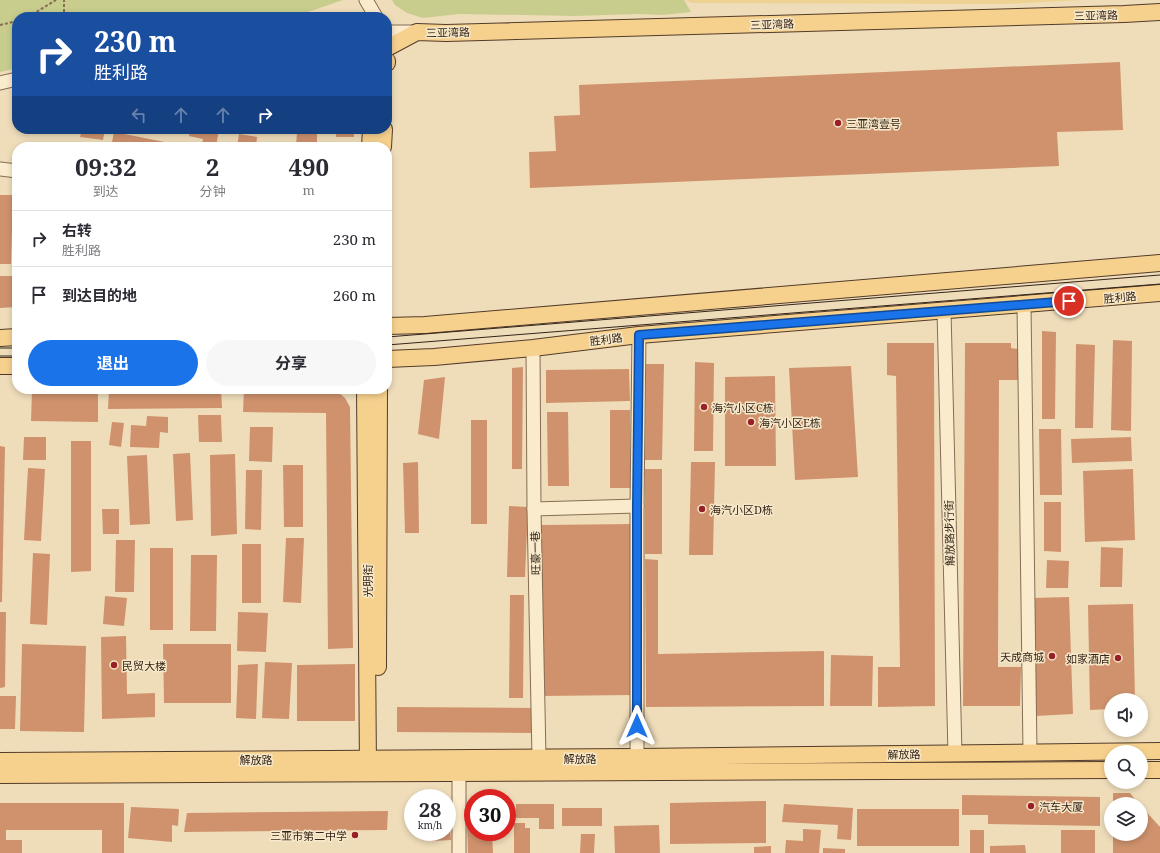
<!DOCTYPE html>
<html lang="zh">
<meta charset="utf-8">
<style>
:root{--surface:#fff;--page:#f7f7f7;--text:#2b2b33;--muted:#7c7c81;--line:#e1e1e2;--accent:#1a73e8}
body{margin:0;font-family:"Noto Serif","Noto Sans SC",serif;background:var(--page);color:var(--text);height:100vh;display:flex;flex-direction:column;font-size:15px;white-space:nowrap}
*{box-sizing:border-box;margin:0}
p{font-size:13px;color:var(--muted)}
.icon{flex:none;width:22px;height:22px;fill:none;stroke:currentColor;stroke-width:2;stroke-linecap:round;stroke-linejoin:round}
.map{position:relative;flex:1;overflow:hidden}
.details{position:absolute;left:12px;top:142px;width:380px;height:252px;display:flex;flex-direction:column;background:var(--surface);border-radius:16px;box-shadow:0 2px 6px #0003}
.details>*{flex:none}
.guide{position:absolute;left:12px;top:12px;width:380px;height:122px;border-radius:16px;box-shadow:0 2px 6px #0003;background:#1a4fa0;color:#fff;overflow:hidden}
.fabs{position:absolute;left:1104px;top:693px;display:grid;gap:8px}
.fabs a{display:grid;place-items:center;width:44px;height:44px;border-radius:50%;background:var(--surface);box-shadow:0 2px 6px #0003;font-size:20px}
.speed{position:absolute;left:404px;top:789px;display:flex;gap:8px;font-size:20px;font-weight:700;text-align:center}
.speed>*{display:grid;place-content:center;width:52px;height:52px;border-radius:50%;background:var(--surface);box-shadow:0 2px 6px #0003;line-height:1}
.speed small{font-size:10px;font-weight:400}
.speed .limit{border:6px solid #d22;background:#fff;color:#111}
.pin{position:absolute;display:grid;place-items:center;width:34px;height:34px;color:#fff;margin:-17px;border:2px solid #fff;border-radius:50%;box-shadow:0 1px 4px #0007}
.me{position:absolute;width:44px;margin:-22px;rotate:0deg;stroke-linejoin:round;filter:drop-shadow(0 0 3px #0008)}
.turn{display:flex;align-items:center;gap:14px;height:84px;padding:0 16px;font-size:18px}
.turn .icon{width:52px;height:52px;stroke-width:2.5}
.turn b{display:block;font-size:28px;line-height:34px}
.lanes{display:flex;align-items:center;height:38px;padding:0 16px;background:#0003;justify-content:center;gap:20px;direction:ltr}
.lanes .off{opacity:.35}
.eta{display:flex;justify-content:space-evenly;align-items:center;height:68px;text-align:center}
.eta b{font-size:24px;font-weight:700;line-height:28px}
.primary-button{display:flex;gap:8px;margin-top:auto;padding:8px 16px}
.primary-button a{flex:1;height:46px;border-radius:24px;background:var(--accent);color:#fff;font-size:16px;font-weight:700;line-height:46px;text-align:center}
.primary-button a+a{background:var(--page);color:var(--text)}
ul{padding:0;list-style:none}
li{display:flex;align-items:center;gap:12px;height:56px;padding:0 16px;border-top:1px solid var(--line)}
li div{flex:1}
li b{display:block;font-size:15px}
li em{font-style:normal}
.map>svg:first-child{display:block}
</style>
<div class="map">
<svg width="1160" height="853" viewBox="0 0 1160 853">
<rect width="100%" height="100%" fill="#efddba"/>
<g fill="#c8cd8e">
<polygon points="0,0 343,0 305,13 235,15 225,17 17,17 17,68 0,72"/>
<polygon points="392,0 684,0 691,12 663,15 638,14 575,16 459,14 423,18 407,13 395,5"/>
</g>
<polygon fill="#edd294" points="685,0 1084,0 1006,4 692,3"/>
<g fill="#cf926d">
<polygon points="1120,62 1123,130 1057,132 1059,166 530,188 529,152 556,151 554,116 580,115 579,85"/>
<polygon points="82,129 105,129 103,140 80,137"/>
<polygon points="190,129 219,129 216,147 202,147 203,139 189,136"/>
<rect x="336" y="129" width="18" height="8"/>
<polygon points="114,132 185,146 185,147 111,147"/>
<polygon points="297,132 317,132 317,147 296,147"/>
<polygon points="239,134 257,137 256,147 237,147"/>
<polygon points="0,195 13,195 11,264 0,264"/>
<polygon points="0,276 17,276 17,307 0,308"/>
<polygon points="1042,331 1056,332 1055,419 1042,419"/>
<polygon points="1113,340 1132,341 1131,431 1111,430"/>
<polygon points="887,343 934,343 935,706 878,707 878,667 900,667 896,376 887,375"/>
<polygon points="965,343 1011,343 1011,348 1018,349 1018,380 999,380 998,667 1021,667 1020,706 963,706"/>
<polygon points="1076,344 1095,345 1093,428 1075,428"/>
<polygon points="695,362 714,363 713,451 694,451"/>
<polygon points="646,364 664,364 662,460 645,460"/>
<polygon points="851,366 858,477 795,480 789,368"/>
<polygon points="523,367 522,469 512,469 512,368"/>
<polygon points="629,369 630,401 546,403 546,370"/>
<polygon points="775,376 776,466 725,466 725,377"/>
<polygon points="445,377 439,439 418,434 424,380"/>
<polygon points="32,389 98,389 98,422 31,421"/>
<polygon points="109,389 221,389 222,408 108,409"/>
<polygon points="244,389 329,389 337,391 345,398 350,407 353,648 328,649 326,413 243,412"/>
<rect x="610" y="410" width="20" height="78"/>
<polygon points="547,412 568,412 569,486 548,486"/>
<polygon points="198,415 221,415 222,442 199,442"/>
<polygon points="147,416 168,417 168,433 160,432 159,448 130,447 131,425 146,426"/>
<rect x="471" y="420" width="16" height="104"/>
<polygon points="112,422 124,423 121,447 109,445"/>
<polygon points="250,427 273,427 272,462 249,461"/>
<polygon points="1039,429 1061,429 1062,495 1040,495"/>
<polygon points="24,437 46,437 46,460 23,460"/>
<polygon points="1131,437 1132,461 1072,463 1071,439"/>
<polygon points="71,441 91,441 91,571 71,572"/>
<polygon points="0,446 5,447 2,602 0,602"/>
<polygon points="190,453 193,520 176,521 173,454"/>
<polygon points="235,454 237,534 211,536 210,455"/>
<polygon points="147,455 150,524 130,525 127,456"/>
<polygon points="418,462 419,533 405,533 403,463"/>
<polygon points="691,462 715,462 713,555 689,555"/>
<polygon points="283,465 303,465 303,527 284,527"/>
<polygon points="28,468 45,469 41,541 24,540"/>
<rect x="645" y="469" width="17" height="85"/>
<polygon points="1133,469 1135,540 1085,542 1083,471"/>
<polygon points="246,470 262,470 261,530 245,529"/>
<polygon points="1044,502 1061,502 1061,552 1044,551"/>
<polygon points="509,506 528,507 525,577 507,577"/>
<polygon points="102,509 119,509 119,534 103,534"/>
<polygon points="633,524 633,695 542,696 541,525"/>
<polygon points="286,538 304,538 301,603 283,602"/>
<polygon points="116,540 135,540 134,592 115,592"/>
<rect x="242" y="544" width="19" height="59"/>
<polygon points="1101,547 1123,548 1122,587 1100,587"/>
<rect x="150" y="548" width="23" height="82"/>
<polygon points="33,553 50,554 47,625 30,624"/>
<polygon points="191,555 217,555 216,631 190,631"/>
<polygon points="645,559 658,560 658,654 824,651 824,706 646,707"/>
<polygon points="1047,560 1069,561 1068,588 1046,588"/>
<polygon points="510,595 524,595 523,698 509,698"/>
<polygon points="105,596 127,598 124,626 103,624"/>
<polygon points="1069,597 1073,714 1035,716 1032,598"/>
<polygon points="1133,604 1135,700 1111,700 1111,709 1090,710 1088,605"/>
<polygon points="0,612 6,612 5,687 0,688"/>
<polygon points="238,612 268,613 266,652 237,651"/>
<polygon points="126,636 127,694 155,693 155,717 102,719 101,637"/>
<polygon points="22,644 86,646 84,732 20,731"/>
<polygon points="163,644 231,644 231,703 164,703"/>
<polygon points="831,655 873,656 872,706 830,706"/>
<polygon points="265,662 292,663 289,719 262,718"/>
<polygon points="258,664 256,719 236,718 238,665"/>
<polygon points="355,664 355,721 297,721 297,665"/>
<polygon points="0,696 16,696 15,729 0,729"/>
<polygon points="397,707 532,708 531,733 397,732"/>
<polygon points="1113,793 1130,793 1139,804 1113,804"/>
<polygon points="962,795 1100,797 1100,826 988,824 988,815 962,815"/>
<polygon points="766,801 766,843 670,844 670,803"/>
<polygon points="0,803 124,803 124,853 102,853 102,830 6,830 6,840 22,840 22,853 0,853"/>
<polygon points="516,804 554,804 554,829 539,829 539,818 516,818"/>
<polygon points="784,804 853,808 851,840 837,839 838,825 782,822"/>
<rect x="468" y="805" width="5" height="17"/>
<polygon points="1141,806 1160,827 1160,853 1113,853 1113,834 1141,834"/>
<polygon points="131,807 179,809 178,826 172,825 172,842 128,838"/>
<rect x="562" y="808" width="40" height="18"/>
<rect x="857" y="809" width="102" height="37"/>
<polygon points="388,811 387,830 184,832 187,813"/>
<polygon points="514,823 525,823 525,828 530,828 530,853 514,853"/>
<polygon points="447,824 450,827 451,840 432,841 427,832 447,832"/>
<polygon points="467,824 473,824 473,832 492,832 493,853 468,853"/>
<polygon points="659,825 660,853 615,853 614,826"/>
<polygon points="803,829 821,830 819,853 785,853 786,840 803,841"/>
<rect x="970" y="830" width="14" height="23"/>
<rect x="1061" y="830" width="34" height="23"/>
<polygon points="581,834 595,834 594,853 580,853"/>
<polygon points="1025,845 1026,853 990,853 990,846"/>
<polygon points="771,846 771,853 754,853 754,847"/>
<polygon points="823,848 845,849 845,853 823,853"/>
</g>
<g fill="none" stroke-linecap="round" stroke-linejoin="round">
<g stroke="#866d54" stroke-width="15">
<g id="minor">
<polyline points="366,0 376,17"/>
<polyline points="387,32 417,32"/>
<polyline points="0,83 17,79"/>
<polyline points="0,169 17,171"/>
<polyline points="1024,305 1030,752"/>
<polyline points="944,311 955,754"/>
<polyline points="533,348 534,509 539,758"/>
<polyline points="534,509 637,506"/>
<polyline points="637,757 637,506 639,335"/>
<polyline points="459,772 459,853"/>
</g>
</g>
<g stroke="#533b29" stroke-width="18">
<g id="major">
<polyline points="387,48 417,32 446,33 1124,14 1160,12"/>
<polyline points="387,61 387,63"/>
<polyline points="370,147 371,129"/>
<polyline points="383,147 384,129"/>
<polyline points="387,326 425,325 1160,263"/>
<polyline points="0,338 17,337"/>
<polyline points="387,359 434,357 533,348 639,335 1160,293"/>
<polyline points="0,366 17,366"/>
<polyline points="365,389 368,769"/>
<polyline points="378,667 379,389"/>
<polyline points="0,761 637,757 1160,751"/>
<polyline points="1141,770 1160,770"/>
<polyline points="0,775 1111,770"/>
</g>
</g>
<g stroke="#866d54" stroke-width="2" stroke-dasharray="3 2" stroke-linecap="butt">
<polyline points="28,17 56,0"/>
<polyline points="64,17 64,0"/>
<polyline points="0,25 17,21"/>
</g>
<use href="#minor" stroke="#faebcd" stroke-width="13"/>
<use href="#major" stroke="#f6d18e" stroke-width="16"/>
<g stroke="#34251a" stroke-width="1">
<polyline points="387,337 1160,275"/>
<polyline points="387,345 1160,284"/>
<polyline points="0,348 17,348"/>
<polyline points="0,356 17,356"/>
</g>
</g>
<g fill="none" stroke-linecap="round" stroke-linejoin="round">
<g stroke="#114b97" stroke-width="10">
<polyline id="route" points="637,726 637,506 639,335 1069,301"/>
</g>
<use href="#route" stroke="#1a73e8" stroke-width="7"/>
</g>
<g fill="#982127" stroke="#f7e8c9" stroke-width="1.5">
<circle cx="838" cy="123" r="4"/>
<circle cx="704" cy="407" r="4"/>
<circle cx="751" cy="422" r="4"/>
<circle cx="702" cy="509" r="4"/>
<circle cx="1052" cy="656" r="4"/>
<circle cx="1118" cy="658" r="4"/>
<circle cx="114" cy="665" r="4"/>
<circle cx="1031" cy="806" r="4"/>
<circle cx="355" cy="835" r="4"/>
</g>
<g text-anchor="middle" dominant-baseline="central" stroke-width="3" stroke-linejoin="round" paint-order="stroke">
<g font-size="11" fill="#34251a" stroke="#f7e8c9">
<text transform="translate(1096 15) rotate(-1)">三亚湾路</text>
<text transform="translate(772 24) rotate(-2)">三亚湾路</text>
<text transform="translate(448 32) rotate(-1)">三亚湾路</text>
<text transform="translate(1120 297) rotate(-5)">胜利路</text>
<text transform="translate(606 339) rotate(-7)">胜利路</text>
<text transform="translate(949 533) rotate(-91)">解放路步行街</text>
<text transform="translate(535 553) rotate(-91)">旺豪一巷</text>
<text transform="translate(367 581) rotate(-90)">光明街</text>
<text transform="translate(904 754) rotate(-1)">解放路</text>
<text x="580" y="758">解放路</text>
<text x="256" y="759">解放路</text>
</g>
<g font-size="11" fill="#34251a" stroke="#f7e8c9" text-anchor="start">
<text x="846" y="123">三亚湾壹号</text>
<text x="712" y="407">海汽小区C栋</text>
<text x="759" y="422">海汽小区E栋</text>
<text x="710" y="509">海汽小区D栋</text>
<text x="1044" y="656" text-anchor="end">天成商城</text>
<text x="1110" y="658" text-anchor="end">如家酒店</text>
<text x="122" y="665">民贸大楼</text>
<text x="1039" y="806">汽车大厦</text>
<text x="347" y="835" text-anchor="end">三亚市第二中学</text>
</g>
</g>
</svg>
<div class="fabs">
<a><svg class="icon" aria-label="sound" viewBox="0 0 24 24"><path d="M4 9h4l5-4v14l-5-4H4zM17 9q2 3 0 6"/></svg></a>
<a><svg class="icon" aria-label="search" viewBox="0 0 24 24"><circle cx="10" cy="10" r="6"/><path d="M15 15l6 6"/></svg></a>
<a><svg class="icon" aria-label="layers" viewBox="0 0 24 24"><path d="M12 4l9 5-9 5-9-5zM3 14l9 5 9-5"/></svg></a>
</div>
<div class="speed"><div>28<small>km/h</small></div><div class="limit">30</div></div>
<div class="pin" style="left:1069px;top:301px;background:#d93025"><svg class="icon" aria-label="arrive" viewBox="0 0 24 24"><path d="M6 21V4h12l-3 4 3 4H6"/></svg></div>
<svg class="me" style="left:637px;top:726px" viewBox="-20 -20 40 40"><path d="M0-17L14 15 0 8-14 15z" fill="#1a73e8" stroke="#fff" stroke-width="4"/></svg>
<div class="guide">
<div class="turn"><svg class="icon" aria-label="right" viewBox="0 0 24 24"><path d="M7 20v-9h11M14 6l5 5-5 5"/></svg><div><b>230 m</b>胜利路</div></div>
<div class="lanes"><svg class="icon off" aria-label="left" viewBox="0 0 24 24"><path d="M17 20v-9H6M10 6l-5 5 5 5"/></svg><svg class="icon off" aria-label="ahead" viewBox="0 0 24 24"><path d="M12 20V5M6 11l6-6 6 6"/></svg><svg class="icon off" aria-label="ahead" viewBox="0 0 24 24"><path d="M12 20V5M6 11l6-6 6 6"/></svg><svg class="icon" aria-label="right" viewBox="0 0 24 24"><path d="M7 20v-9h11M14 6l5 5-5 5"/></svg></div>
</div>
<section class="details">
<div class="eta">
<div><b>09:32</b><p>到达</p></div>
<div><b>2</b><p>分钟</p></div>
<div><b>490</b><p>m</p></div>
</div>
<ul>
<li><svg class="icon" aria-label="right" viewBox="0 0 24 24"><path d="M7 20v-9h11M14 6l5 5-5 5"/></svg><div><b>右转</b><p>胜利路</p></div><em>230 m</em></li>
<li><svg class="icon" aria-label="arrive" viewBox="0 0 24 24"><path d="M6 21V4h12l-3 4 3 4H6"/></svg><div><b>到达目的地</b></div><em>260 m</em></li>
</ul>
<div class="primary-button"><a>退出</a><a>分享</a></div>
</section>
</div>
